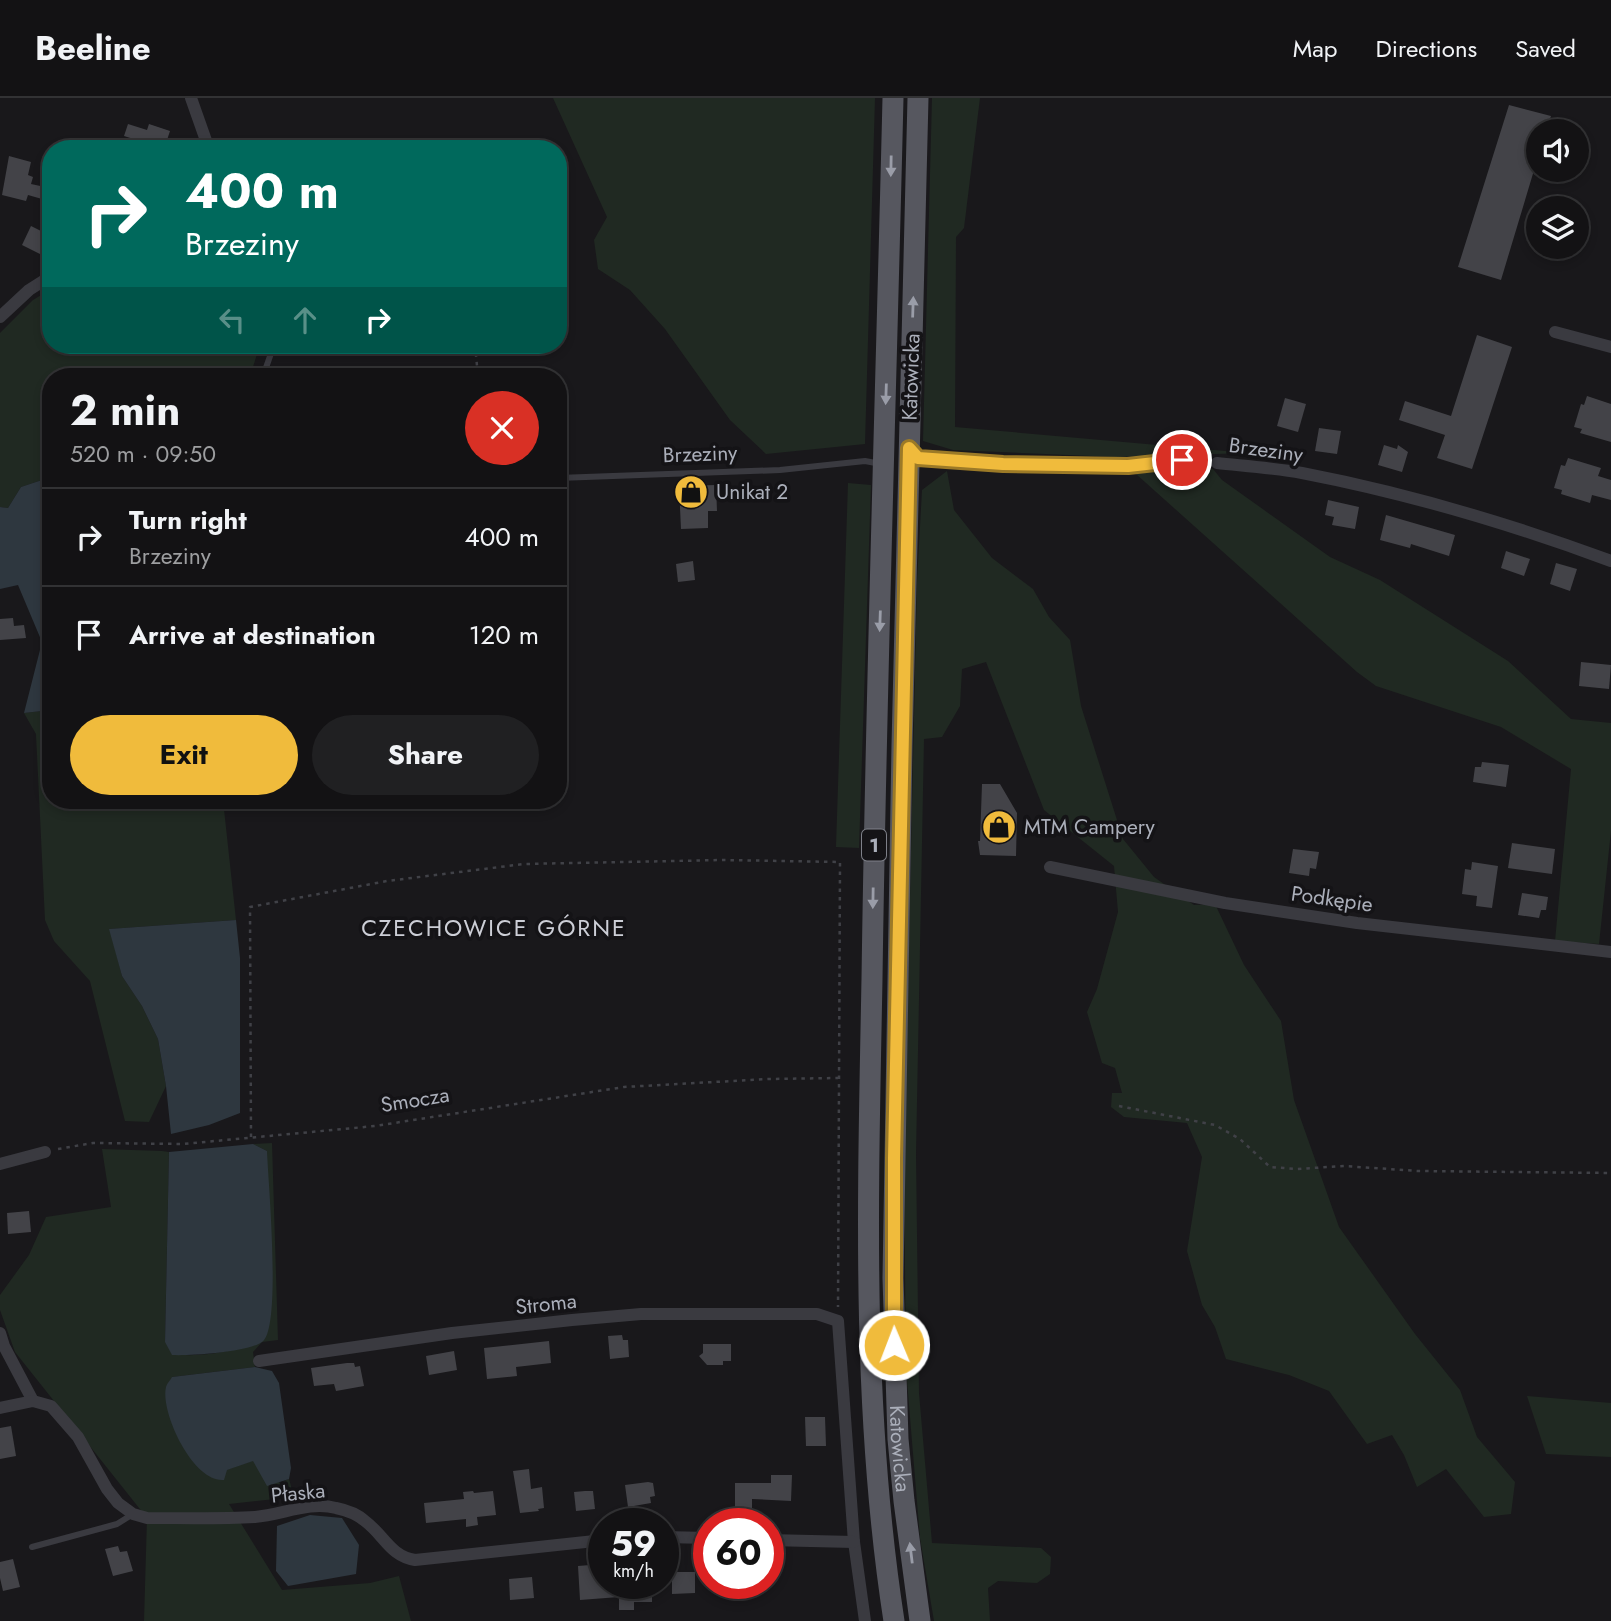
<!DOCTYPE html>
<meta charset="utf-8">
<style>
:root{--surface:#131214;--page:#202022;--text:#f1f3f6;--muted:#9d9ea0;--line:#323234;--accent:#f0bb3c}
body{margin:0;font-family:Jost,sans-serif;background:var(--page);color:var(--text);height:100vh;display:flex;flex-direction:column;font-size:26px;white-space:nowrap}
*{box-sizing:border-box;margin:0}
p{font-size:23px;color:var(--muted)}
.icon{flex:none;width:38px;height:38px;fill:none;stroke:currentColor;stroke-width:2;stroke-linecap:round;stroke-linejoin:round}
.map{position:relative;flex:1;overflow:hidden}
.details{position:absolute;left:42px;top:270px;width:525px;height:441px;display:flex;flex-direction:column;background:var(--surface);border-radius:28px;box-shadow:0 4px 10px #0003,0 0 0 2px var(--line)}
.details>*{flex:none}
.top-card{position:absolute;left:42px;top:42px;width:525px;height:214px;border-radius:28px;box-shadow:0 4px 10px #0003,0 0 0 2px var(--line);background:#00695c;color:#fff;overflow:hidden}
.controls{position:absolute;left:1526px;top:21px;display:grid;gap:14px}
.controls a{display:grid;place-items:center;width:63px;height:63px;border-radius:50%;background:var(--surface);box-shadow:0 4px 10px #0003,0 0 0 2px var(--line);font-size:35px}
.speed{position:absolute;left:588px;top:1410px;display:flex;gap:14px;font-size:35px;font-weight:700;text-align:center}
.speed>*{display:grid;place-content:center;width:91px;height:91px;border-radius:50%;background:var(--surface);box-shadow:0 4px 10px #0003,0 0 0 2px var(--line);line-height:1}
.speed small{font-size:18px;font-weight:400}
.speed .limit{border:10px solid #d22;background:#fff;color:#111}
.pin{position:absolute;display:grid;place-items:center;width:60px;height:60px;color:#fff;margin:-30px;border:4px solid #fff;border-radius:50%;box-shadow:0 2px 7px #0007}
.me{position:absolute;width:77px;margin:-38px;rotate:359deg;stroke-linejoin:round;filter:drop-shadow(0 0 5px #0008)}
.turn{display:flex;align-items:center;gap:24px;height:147px;padding:0 28px;font-size:32px}
.turn .icon{width:91px;height:91px;stroke-width:2.5}
.turn b{display:block;font-size:49px;line-height:60px}
.lanes{display:flex;align-items:center;height:66px;padding:0 28px;background:#0003;justify-content:center;gap:35px;direction:ltr}
.lanes .off{opacity:.35}
.round{display:grid;place-items:center;flex:none;width:74px;height:74px;border-radius:37px;background:var(--page)}
.head{display:flex;align-items:center;justify-content:space-between;height:119px;padding:0 28px}
h1{font-size:42px;font-weight:700;line-height:52px}
.button{display:flex;gap:14px;margin-top:auto;padding:14px 28px}
.button a{flex:1;height:80px;border-radius:42px;background:var(--accent);color:#111;font-size:28px;font-weight:700;line-height:80px;text-align:center}
.button a+a{background:var(--page);color:var(--text)}
ul{padding:0;list-style:none}
li{display:flex;align-items:center;gap:21px;height:98px;padding:0 28px;border-top:2px solid var(--line)}
li div{flex:1}
li b{display:block;font-size:26px}
li em{font-style:normal}
header{display:flex;align-items:center;gap:42px;box-sizing:border-box;height:98px;padding:0 35px;background:var(--surface);border-bottom:2px solid var(--line)}
header strong{font-size:33px}
nav{display:flex;gap:38px;margin-inline-start:auto;font-size:24px}
.map>svg:first-child{display:block}
</style>
<header>
<strong>Beeline</strong>
<nav><a>Map</a><a>Directions</a><a>Saved</a></nav>
</header>
<div class="map">
<svg width="1611" height="1523" viewBox="0 0 1611 1523">
<rect width="100%" height="100%" fill="#19181b"/>
<g fill="#202922">
<polygon points="553,0 875,0 865,346 766,356 730,322 665,231 630,192 598,171 594,142 607,119"/>
<polygon points="932,0 980,0 964,130 956,139 955,329 1248,355 1115,359 953,352 923,343"/>
<polygon points="51,191 51,247 260,247 250,278 51,278 51,379 21,389 8,410 0,409 0,235 33,202"/>
<polygon points="1189,369 1213,371 1222,382 1330,459 1380,482 1508,563 1571,621 1611,625 1611,733 1599,846 1555,843 1571,671 1501,629 1376,588 1357,574 1136,376"/>
<polygon points="947,373 954,412 992,460 1033,491 1049,519 1070,542 1081,608 1123,741 1154,779 1194,807 1215,806 1244,867 1281,923 1294,1002 1339,1129 1415,1236 1460,1292 1477,1339 1515,1384 1511,1416 1484,1419 1446,1371 1417,1389 1404,1357 1392,1337 1367,1346 1329,1293 1289,1277 1226,1261 1215,1229 1202,1207 1187,1153 1202,1059 1187,1025 1124,1019 1111,1009 1112,995 1122,995 1115,970 1102,965 1087,914 1097,891 1118,814 1114,768 1044,712 986,564 962,571 960,608 942,639 924,641 916,1056 919,1295 932,1445 1041,1450 1051,1459 1050,1476 1037,1485 998,1483 988,1490 990,1523 934,1523 920,1440 906,1271 904,1069 917,484 922,392"/>
<polygon points="848,385 871,387 859,750 836,749"/>
<polygon points="51,612 51,702 223,702 236,822 110,831 122,878 142,908 158,941 166,988 149,1024 125,1023 90,883 54,843 45,822 36,636 24,615"/>
<path d="M272,1045L278,1242L262,1244L253,1254L255,1269L172,1279L226,1372L254,1362L280,1385L289,1381L294,1399L229,1406L282,1492L370,1485L399,1478L411,1523H144L147,1420L15,1254L0,1212V1197L29,1157L46,1119L111,1109L102,1051L162,1053L169,1054L165,1243L172,1256C201,1260 234,1253 262,1244L267,1053L253,1046Z"/>
<polygon points="1527,1298 1611,1305 1611,1359 1546,1356"/>
</g>
<g fill="#2e373f">
<polygon points="51,379 51,612 24,615 42,544 18,487 0,491 0,409 8,410 21,389"/>
<polygon points="236,822 240,860 240,1015 209,1027 171,1036 166,988 158,941 142,908 122,878 109,831"/>
<path d="M253,1046L267,1053C268,1082 282,1232 262,1244C248,1254 190,1258 172,1257L165,1244L169,1054Z"/>
<path d="M255,1269L272,1273L279,1285L291,1370L289,1381L267,1388L253,1363L227,1372L224,1382C193,1385 160,1314 166,1289C167,1285 170,1283 172,1279Z"/>
<polygon points="310,1417 342,1420 359,1447 356,1476 288,1488 276,1473 277,1428"/>
</g>
<g fill="#434348">
<polygon points="1509,7 1551,18 1546,33 1538,33 1538,59 1501,182 1458,169"/>
<polygon points="128,26 147,32 149,26 170,33 164,51 141,51 143,44 124,38"/>
<polygon points="9,58 31,64 28,77 33,79 31,86 45,89 42,101 28,97 26,103 2,97"/>
<polygon points="31,128 49,137 40,156 22,147"/>
<polygon points="1477,237 1512,249 1472,371 1437,360 1445,337 1399,322 1405,303 1451,318"/>
<polygon points="1587,298 1611,306 1611,344 1580,335 1582,331 1574,329 1581,306 1584,307"/>
<polygon points="1285,300 1306,306 1298,334 1277,328"/>
<polygon points="1319,330 1341,333 1337,356 1315,353"/>
<polygon points="1384,347 1397,351 1398,347 1408,354 1402,374 1378,367"/>
<polygon points="1568,360 1601,370 1598,378 1611,382 1611,402 1592,397 1590,405 1561,396 1562,392 1554,390 1561,367 1565,368"/>
<polygon points="716,387 717,413 708,413 708,430 681,431 679,388"/>
<polygon points="1328,402 1359,409 1355,431 1332,427 1334,419 1325,417"/>
<polygon points="1386,417 1455,437 1449,458 1411,446 1410,450 1380,442"/>
<polygon points="1506,453 1530,461 1524,478 1501,470"/>
<polygon points="693,463 695,482 678,484 676,466"/>
<polygon points="1556,465 1577,471 1570,493 1550,486"/>
<polygon points="13,520 14,528 24,527 26,540 0,542 0,521"/>
<polygon points="1581,564 1611,567 1609,591 1579,588"/>
<polygon points="1482,664 1509,667 1506,689 1473,684 1475,669 1481,669"/>
<polygon points="982,686 1000,686 1017,715 1016,758 980,757 978,743 980,743"/>
<polygon points="1512,745 1555,751 1552,776 1508,770"/>
<polygon points="1293,751 1319,754 1316,771 1310,770 1309,778 1289,775"/>
<polygon points="1472,764 1498,768 1492,810 1476,808 1477,798 1462,796 1465,771 1471,772"/>
<polygon points="1522,795 1548,799 1546,812 1541,812 1539,820 1518,817"/>
<polygon points="29,1113 31,1134 8,1136 7,1115"/>
<polygon points="622,1237 623,1242 628,1242 629,1259 610,1261 608,1238"/>
<polygon points="549,1243 551,1265 516,1269 517,1278 487,1281 484,1250"/>
<polygon points="703,1246 731,1246 731,1263 723,1263 723,1267 707,1267 699,1258 703,1255"/>
<polygon points="454,1253 457,1272 429,1277 426,1258"/>
<polygon points="347,1265 354,1265 355,1269 360,1268 364,1288 336,1293 334,1286 314,1288 311,1270"/>
<polygon points="805,1319 825,1319 826,1348 806,1348"/>
<polygon points="11,1328 16,1358 0,1361 0,1330"/>
<polygon points="529,1371 531,1391 542,1389 544,1410 538,1411 539,1413 520,1415 513,1373"/>
<polygon points="771,1377 792,1377 791,1403 752,1401 752,1423 735,1423 735,1385 771,1385"/>
<polygon points="648,1384 653,1385 655,1398 650,1399 651,1405 628,1409 625,1387"/>
<polygon points="473,1393 474,1395 493,1393 496,1417 477,1419 478,1427 466,1429 466,1421 426,1425 424,1405 464,1401 463,1394"/>
<polygon points="585,1393 593,1393 595,1411 576,1413 574,1394"/>
<polygon points="118,1448 120,1454 127,1453 133,1473 113,1478 105,1451"/>
<polygon points="13,1461 20,1489 3,1493 0,1480 0,1464"/>
<polygon points="590,1467 591,1475 598,1475 598,1486 652,1486 652,1504 634,1504 634,1512 619,1512 619,1499 580,1502 578,1468"/>
<polygon points="672,1474 695,1474 695,1495 672,1496"/>
<polygon points="532,1479 534,1500 510,1502 509,1481"/>
</g>
<g fill="none" stroke-linecap="round" stroke-linejoin="round">
<g stroke="#404147" stroke-width="2.5" stroke-dasharray="3.5 5" stroke-linecap="butt">
<polyline points="475,247 478,278"/>
<path d="M558,466C577,443 562,417 560,390"/>
<polyline points="1119,1008 1215,1027 1240,1041 1270,1069 1297,1071 1344,1068 1418,1073 1611,1075"/>
<polyline points="251,1039 250,809 387,783 524,766 723,762 840,764 838,1209"/>
<polyline points="58,1051 93,1045 183,1046 375,1028 624,989 768,981 838,980"/>
</g>
<g stroke="#3a3a40" stroke-width="6">
<polyline points="263,278 274,247"/>
<polyline points="913,356 918,360 1003,366 1128,368 1182,362 1217,365"/>
<polyline points="558,380 780,372 865,363 881,366"/>
<polyline points="32,1449 117,1426 133,1416"/>
</g>
<g stroke="#3a3a40" stroke-width="12">
<polyline points="191,0 209,51"/>
<polyline points="0,219 29,192 51,178"/>
<polyline points="1555,234 1611,249"/>
<path d="M1217,365C1245,368 1274,370 1302,375C1406,395 1511,426 1611,463"/>
<polyline points="1050,769 1225,805 1357,825 1611,854"/>
<polyline points="0,1066 45,1054"/>
<polyline points="0,1235 4,1248 33,1303"/>
<polyline points="259,1263 452,1235 572,1222 641,1216 817,1216 838,1223 854,1444 865,1523"/>
<path d="M0,1310L33,1303L51,1308L78,1339L107,1391L118,1405L133,1416L147,1420C183,1420 219,1421 255,1419C282,1417 309,1403 336,1410C346,1412 357,1416 365,1423C384,1437 390,1458 415,1462L604,1442"/>
<polyline points="663,1439 709,1440"/>
<polyline points="768,1442 854,1444"/>
</g>
<g stroke="#56575f" stroke-width="21">
<path d="M893,0C886,294 876,587 872,881C868,1095 861,1310 894,1523"/>
<path id="s1" d="M918,0L902,647L893,1180L898,1341L904,1403L920,1523"/>
</g>
</g>
<defs><path id="oneway-solid" d="M-6-.8H1V-3.2L6.5 0L1 3.2V.8H-6Z" transform="scale(1.75)"/></defs>
<g fill="#9a9da8">
<use href="#oneway-solid" transform="translate(891 68) rotate(91)"/>
<use href="#oneway-solid" transform="translate(913 209) rotate(-88)"/>
<use href="#oneway-solid" transform="translate(886 296) rotate(92)"/>
<use href="#oneway-solid" transform="translate(880 523) rotate(92)"/>
<use href="#oneway-solid" transform="translate(873 800) rotate(91)"/>
<use href="#oneway-solid" transform="translate(911 1455) rotate(-97)"/>
</g>
<g fill="none" stroke-linecap="round" stroke-linejoin="round">
<g stroke="#9c7a27" stroke-width="18">
<polyline id="route" points="894,1247 894,1060 909,350 918,360 1003,366 1128,368 1182,362"/>
</g>
<use href="#route" stroke="#f0bb3c" stroke-width="12"/>
</g>
<defs>
<g id="shop-disc" transform="scale(1.75)"><circle r="9.5" fill="#f0bb3c" stroke="#141316"/><path d="M-5-2.5h2.3a2.7 3.5 0 0 1 5.4 0H5L5.5 6h-11ZM-1.5-2.5h3a1.5 2.3 0 0 0-3 0Z" fill="#111"/></g>
</defs>
<g fill-rule="evenodd">
<use href="#shop-disc" x="691" y="394"/>
<use href="#shop-disc" x="999" y="729"/>
</g>
<g text-anchor="middle" dominant-baseline="central" stroke-width="7" stroke-linejoin="round" paint-order="stroke">
<rect fill="#141316" stroke="#7e8089" stroke-width="2" x="862" y="731.5" width="24" height="31" rx="5"/>
<g font-size="19" font-weight="bold" fill="#abafba">
<text x="874" y="747">1</text>
</g>
<g font-size="21" fill="#abafba" stroke="#141316">
<text transform="translate(911 279) rotate(-88)">Katowicka</text>
<text transform="translate(1266 352) rotate(8)">Brzeziny</text>
<text transform="translate(700 356) rotate(-2)">Brzeziny</text>
<text transform="translate(1332 801) rotate(8)">Podkępie</text>
<text transform="translate(415 1002) rotate(-9)">Smocza</text>
<text transform="translate(546 1206) rotate(-6)">Stroma</text>
<text stroke="none"><textPath href="#s1" startOffset="1351">Katowicka</textPath></text>
<text transform="translate(298 1395) rotate(-6)">Płaska</text>
</g>
<g font-size="21" fill="#abafba" stroke="#141316" text-anchor="start">
<text x="716" y="394">Unikat 2</text>
<text x="1024" y="729">MTM Campery</text>
</g>
<g font-size="23" letter-spacing="2" fill="#ccced6" stroke="#141316">
<text x="494" y="830">CZECHOWICE GÓRNE</text>
</g>
</g>
</svg>
<div class="controls">
<a><svg class="icon" aria-label="sound" viewBox="0 0 24 24"><path d="M4 9h4l5-4v14l-5-4H4zM17 9q2 3 0 6"/></svg></a>
<a><svg class="icon" aria-label="layers" viewBox="0 0 24 24"><path d="M12 4l9 5-9 5-9-5zM3 14l9 5 9-5"/></svg></a>
</div>
<div class="speed"><div>59<small>km/h</small></div><div class="limit">60</div></div>
<div class="pin" style="left:1182px;top:362px;background:#d93025"><svg class="icon" aria-label="arrive" viewBox="0 0 24 24"><path d="M6 21V4h12l-3 4 3 4H6"/></svg></div>
<svg class="me" style="left:894px;top:1247px" viewBox="-20 -20 40 40"><circle r="17" fill="#f0bb3c" stroke="#fff" stroke-width="3"/><path d="M0-11L8 9 0 5-8 9z" fill="#fff"/></svg>
<div class="top-card">
<div class="turn"><svg class="icon" aria-label="right" viewBox="0 0 24 24"><path d="M7 20v-9h11M14 6l5 5-5 5"/></svg><div><b>400 m</b>Brzeziny</div></div>
<div class="lanes"><svg class="icon off" aria-label="left" viewBox="0 0 24 24"><path d="M17 20v-9H6M10 6l-5 5 5 5"/></svg><svg class="icon off" aria-label="ahead" viewBox="0 0 24 24"><path d="M12 20V5M6 11l6-6 6 6"/></svg><svg class="icon" aria-label="right" viewBox="0 0 24 24"><path d="M7 20v-9h11M14 6l5 5-5 5"/></svg></div>
</div>
<section class="details">
<div class="head"><div><h1>2 min</h1><p>520 m · 09:50</p></div><a class="round" style="background:#d93025;color:#fff"><svg class="icon" aria-label="close" viewBox="0 0 24 24"><path d="M6 6l12 12M18 6L6 18"/></svg></a></div>
<ul>
<li><svg class="icon" aria-label="right" viewBox="0 0 24 24"><path d="M7 20v-9h11M14 6l5 5-5 5"/></svg><div><b>Turn right</b><p>Brzeziny</p></div><em>400 m</em></li>
<li><svg class="icon" aria-label="arrive" viewBox="0 0 24 24"><path d="M6 21V4h12l-3 4 3 4H6"/></svg><div><b>Arrive at destination</b></div><em>120 m</em></li>
</ul>
<div class="button"><a>Exit</a><a>Share</a></div>
</section>
</div>
